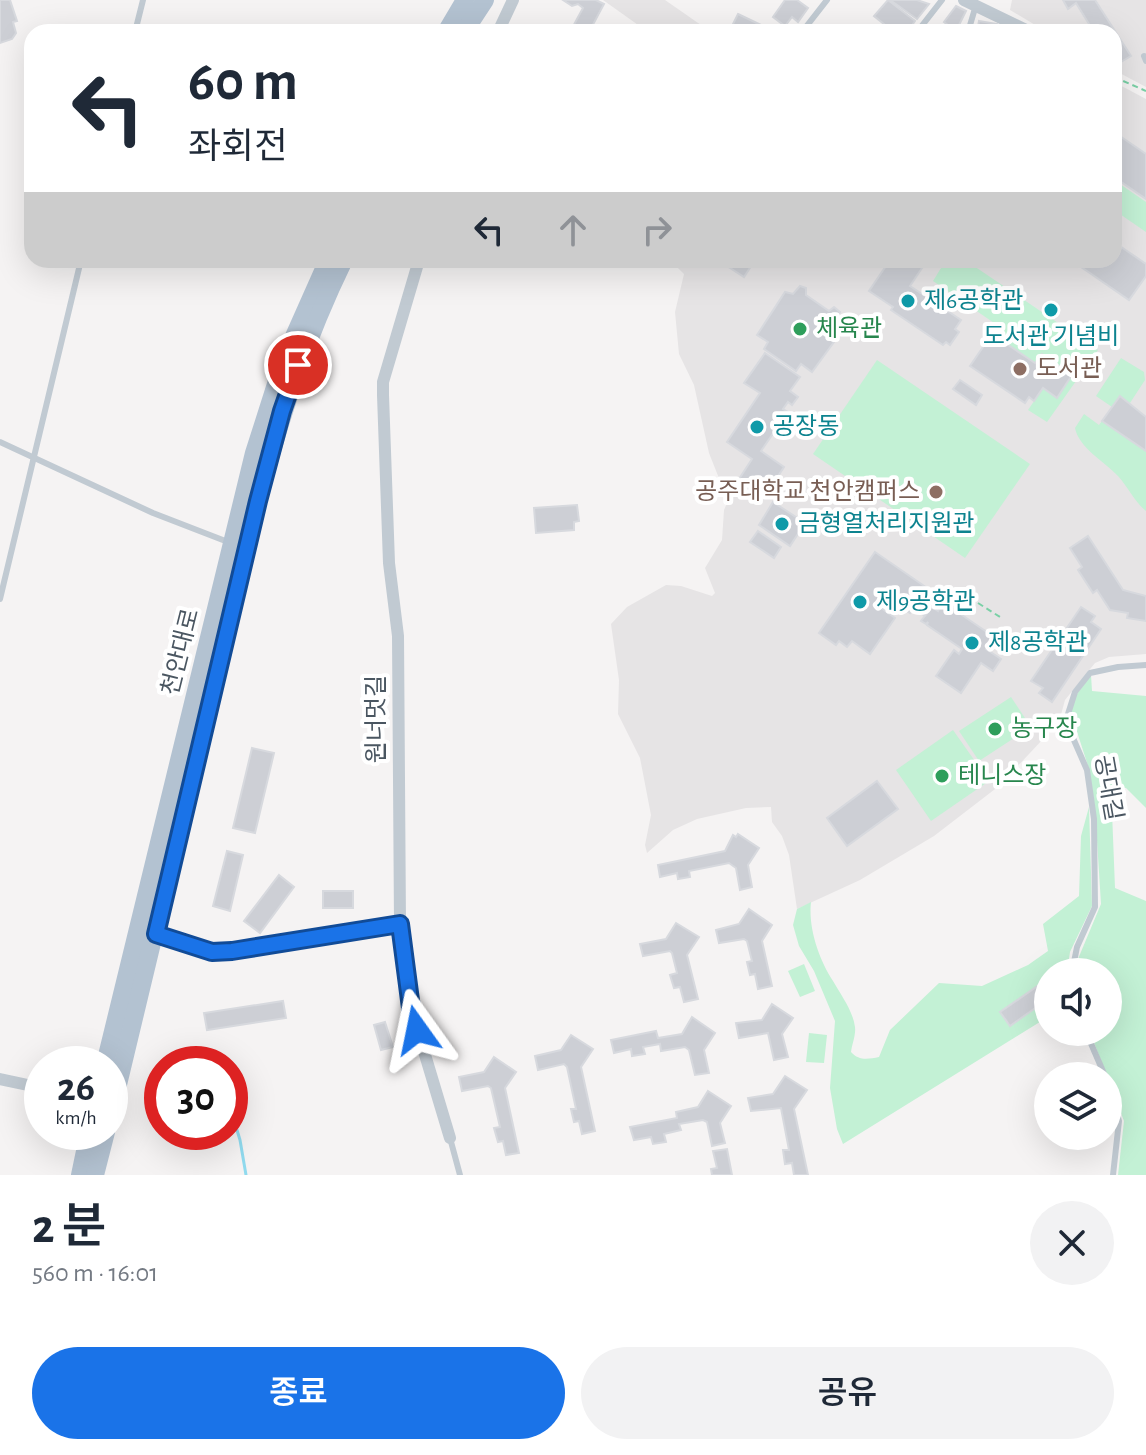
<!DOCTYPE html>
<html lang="ko">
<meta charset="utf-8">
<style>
:root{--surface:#fff;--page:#f2f2f3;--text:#1f2937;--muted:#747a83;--accent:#1a73e8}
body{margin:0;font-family:"Alegreya Sans","Noto Sans KR",sans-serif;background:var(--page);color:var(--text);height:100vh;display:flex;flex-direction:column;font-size:30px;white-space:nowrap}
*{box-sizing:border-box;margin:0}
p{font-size:26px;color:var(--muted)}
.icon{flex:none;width:44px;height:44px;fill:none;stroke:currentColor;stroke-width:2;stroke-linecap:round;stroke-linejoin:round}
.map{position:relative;height:1175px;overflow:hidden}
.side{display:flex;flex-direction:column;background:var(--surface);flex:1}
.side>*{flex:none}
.hud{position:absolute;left:24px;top:24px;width:1098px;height:244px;border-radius:24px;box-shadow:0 8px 32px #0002;background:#fff;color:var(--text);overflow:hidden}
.tools{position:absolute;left:1034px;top:958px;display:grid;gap:16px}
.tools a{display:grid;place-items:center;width:88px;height:88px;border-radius:50%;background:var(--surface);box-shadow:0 8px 32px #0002;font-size:40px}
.speed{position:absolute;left:24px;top:1046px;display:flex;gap:16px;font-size:40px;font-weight:700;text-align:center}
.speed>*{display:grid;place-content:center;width:104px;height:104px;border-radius:50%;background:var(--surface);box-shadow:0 8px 32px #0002;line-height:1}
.speed small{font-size:20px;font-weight:400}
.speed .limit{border:12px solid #d22;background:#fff;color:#111}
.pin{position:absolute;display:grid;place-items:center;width:68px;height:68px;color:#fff;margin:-34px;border:4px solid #fff;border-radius:50%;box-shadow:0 2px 8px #0007}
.me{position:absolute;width:88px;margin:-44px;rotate:348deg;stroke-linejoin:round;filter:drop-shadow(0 0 6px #0008)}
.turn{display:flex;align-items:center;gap:28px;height:168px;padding:0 32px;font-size:36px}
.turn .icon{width:104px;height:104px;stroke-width:2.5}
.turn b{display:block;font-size:56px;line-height:68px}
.lanes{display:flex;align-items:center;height:76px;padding:0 32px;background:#0003;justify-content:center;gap:40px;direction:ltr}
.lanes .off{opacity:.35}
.round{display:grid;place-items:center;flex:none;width:84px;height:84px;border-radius:42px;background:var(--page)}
.headline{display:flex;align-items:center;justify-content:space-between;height:136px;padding:0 32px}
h1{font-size:48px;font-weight:600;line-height:60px}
.cta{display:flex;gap:16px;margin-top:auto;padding:16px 32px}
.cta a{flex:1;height:92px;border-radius:48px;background:var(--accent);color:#fff;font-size:32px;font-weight:600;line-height:92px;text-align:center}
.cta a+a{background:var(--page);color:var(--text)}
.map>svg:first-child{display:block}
</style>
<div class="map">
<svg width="1146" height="1175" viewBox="0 0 1146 1175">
<rect width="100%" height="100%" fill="#f5f3f3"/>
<g fill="#e6e4e5">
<polygon points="603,0 665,0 711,32 648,32"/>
<polygon points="1012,0 1146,0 1146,87 1114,70 1114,32 1047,32 1010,10"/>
<polygon points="1114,82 1146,99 1146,654 1109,657 1095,663 1065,700 1059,722 999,786 934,836 860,880 797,909 789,855 782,836 772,822 771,807 746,808 697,819 673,830 647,853 645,845 651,815 640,758 618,714 619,680 611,624 627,607 666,585 681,586 712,596 715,593 705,568 722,540 724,510 728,501 709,453 694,385 679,354 675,312 684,274 670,260 1114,260"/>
</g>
<g fill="#c3f1d5">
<polygon points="1114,180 1146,202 1146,232 1114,210"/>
<polygon points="946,260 965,260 1098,350 1047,422 1028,410 1043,388 1057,397 1072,375 1042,354 1035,363 992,334 997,325 933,281"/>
<polygon points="1121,358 1144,372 1145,380 1130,403 1120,396 1112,407 1096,396"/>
<polygon points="877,360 1030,464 965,558 813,454"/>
<path d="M1084,414L1099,425L1102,421L1146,451V511C1134,501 1128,487 1118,476C1104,461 1079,448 1075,428Z"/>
<polygon points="1091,675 1092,691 1146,696 1146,808 1126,788 1111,786 1115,888 1146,901 1146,1175 1118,1175 1124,1121 1090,1032 1108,1032 1108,972 1077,972 1078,959 1101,904 1095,809 1089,769 1071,713 1074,698"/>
<polygon points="1011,697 1031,727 979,761 959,731"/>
<polygon points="953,730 989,781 931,821 896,770"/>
<path d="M1089,807L1092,906L1070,952L1067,972H1048V1017L843,1144L837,1129L830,1088L835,1021L814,971L799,946L793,925L797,909L811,902C808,928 819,959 833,981C841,995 853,1011 855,1027C856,1035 852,1044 851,1052C859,1061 868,1059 879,1057L890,1030L939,983L982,986L1028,965L1048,951L1043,924L1079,896L1081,836Z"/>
<polygon points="804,964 815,991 800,997 788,971"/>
<polygon points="809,1033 827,1035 824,1063 806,1062"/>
</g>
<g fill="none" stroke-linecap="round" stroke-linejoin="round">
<g stroke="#90daee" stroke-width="3">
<polyline points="205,1054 211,1064"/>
<polyline points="230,1107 240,1140 246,1175"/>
</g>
</g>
<g fill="#cdcfd5" stroke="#d7d9de" stroke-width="2">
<polygon points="0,0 10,0 17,21 13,22 16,33 12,39 0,43"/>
<polygon points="563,0 596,0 604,4 589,32 570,32 583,8 578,4 572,6"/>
<polygon points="785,0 797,0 808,8 798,22 792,17 785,26 773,17"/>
<polygon points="888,0 915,21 907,32 894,32 874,16"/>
<polygon points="890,0 917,0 929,4 917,19"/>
<polygon points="1063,0 1095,0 1131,56 1114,66 1114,32 1094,32 1076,3 1068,9"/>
<polygon points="956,6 966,11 956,31 944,22"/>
<polygon points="738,14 763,26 760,32 729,32"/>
<polygon points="979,21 997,24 995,32 977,32"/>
<polygon points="1114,132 1146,154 1146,199 1114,177"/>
<polygon points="1114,242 1146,264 1146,276 1129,300 1071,260 1114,260"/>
<polygon points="718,260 755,260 744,277"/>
<polygon points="890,260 926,262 910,286 961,320 955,329 959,332 950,345 946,342 943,345 891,310 893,307 869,291"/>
<polygon points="800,286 806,288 806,295 829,311 834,307 840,312 835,322 842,331 812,372 801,364 796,371 764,349 768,342 757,335 785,292 793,294"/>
<polygon points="992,334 1035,363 1042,354 1072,375 1057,398 1043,388 1034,401 1029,397 1025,403 970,366"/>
<polygon points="765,353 800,377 790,391 798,397 792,405 788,402 783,409 788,412 761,451 784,467 765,496 739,479 752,459 727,442 760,393 744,383"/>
<polygon points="960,380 982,395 976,405 953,389"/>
<polygon points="1120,396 1146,417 1146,451 1102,421"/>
<polygon points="773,502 805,523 790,546 759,525"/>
<polygon points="577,505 579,521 574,522 574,530 536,533 534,508"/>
<polygon points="758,531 781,547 774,558 750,542"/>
<polygon points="1088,536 1123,590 1146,596 1146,621 1127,618 1128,613 1110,610 1097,590 1093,593 1078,570 1082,567 1070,548"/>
<polygon points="875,552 927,588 910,613 884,595 877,605 895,618 870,654 852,641 847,647 839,641 836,645 819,633"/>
<polygon points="920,598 932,607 925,616 914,608"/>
<polygon points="943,602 994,637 986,649 1001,659 993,671 981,663 961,693 936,676 954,650 959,654 962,649 927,625 928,622 926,624 921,621 932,607 938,611"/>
<polygon points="1081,607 1095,616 1091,622 1101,629 1052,702 1039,693 1043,688 1031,681"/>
<polygon points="252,748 274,753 255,833 233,828"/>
<polygon points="877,781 898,809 847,846 827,818"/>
<polygon points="738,834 759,848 748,865 752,887 740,890 736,868 729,863 689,871 690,877 678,879 677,873 660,877 658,865 725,851 733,835 736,837"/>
<polygon points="227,851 243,855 230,911 213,906"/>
<polygon points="279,875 294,887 260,933 244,921"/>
<rect x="323" y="891" width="30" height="17"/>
<polygon points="749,909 772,925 762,941 772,986 758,989 755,974 750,975 747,962 752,961 747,941 744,939 719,943 716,930 739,924"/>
<polygon points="676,923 699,937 687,955 698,999 684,1002 680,987 674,988 670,975 677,973 672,953 670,951 643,956 640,944 666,939"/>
<polygon points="1039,985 1048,999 1010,1026 1000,1012"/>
<polygon points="283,1001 286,1018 207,1030 204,1013"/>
<polygon points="772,1004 793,1018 782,1034 788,1057 774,1060 768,1033 739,1038 736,1023 762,1020"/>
<polygon points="692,1017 715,1033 704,1050 709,1073 695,1075 689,1050 685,1047 661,1051 660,1044 643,1047 645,1054 632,1056 631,1049 614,1053 611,1040 656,1031 658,1038 682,1034"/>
<polygon points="385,1022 393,1047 381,1050 374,1025"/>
<polygon points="571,1035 593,1049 581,1067 595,1131 582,1134 579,1121 574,1122 571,1109 576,1109 567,1067 564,1064 538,1070 535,1056 561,1050"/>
<polygon points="494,1057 516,1072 505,1088 519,1153 506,1155 503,1141 498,1142 494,1128 500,1127 491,1088 488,1086 462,1091 459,1077 484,1072"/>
<polygon points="785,1076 807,1090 794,1109 808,1175 794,1175 792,1163 785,1164 783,1150 789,1150 781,1108 751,1111 748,1098 773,1094"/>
<polygon points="708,1091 731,1106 720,1123 725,1143 712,1146 707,1122 703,1120 679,1124 681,1130 664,1134 666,1142 653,1144 651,1137 634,1140 630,1127 677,1118 676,1112 698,1107"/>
<polygon points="727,1149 732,1175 712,1175 711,1169 717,1168 713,1151"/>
</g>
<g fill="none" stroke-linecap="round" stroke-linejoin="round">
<g stroke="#7ad0a6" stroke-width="2" stroke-dasharray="6 4" stroke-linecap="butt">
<polyline points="1114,77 1146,91"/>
<polyline points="978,603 1000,617"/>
</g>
<g stroke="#c1cad2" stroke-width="6">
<polyline points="135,32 143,0"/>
<polyline points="802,32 827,0"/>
<polyline points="917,32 942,0"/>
<polyline points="968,32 976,5"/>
<polyline points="1144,56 1146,61"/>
<polyline points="0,442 153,513 228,542"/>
<polyline points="0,599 81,260"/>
<polyline points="1072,972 1077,947 1095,907 1094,819 1087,770 1073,738 1068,714 1075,692 1090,673 1118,667 1146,665"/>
<polyline points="1086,1032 1105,1076"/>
<polyline points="1108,1083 1119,1121 1113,1175"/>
<polyline points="450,1138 460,1175"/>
</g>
<g stroke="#c1cad2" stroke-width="12">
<polyline points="964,0 1030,32"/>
<polyline points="498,32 513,0"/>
<polyline points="419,260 383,382 383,395 389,563 398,636 400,924 411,1008 450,1138"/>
<polyline points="148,931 212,952 275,945 400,924"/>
<polyline points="0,1079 42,1088"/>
</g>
<g stroke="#b3c2d1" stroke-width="18">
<polyline points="446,32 465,0"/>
<polyline points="464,32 485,0"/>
<polyline points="105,1064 254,453 284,359 328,260"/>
<path d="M110,1118L258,501C281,415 305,340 344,260"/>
<polyline points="80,1175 89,1132"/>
<polyline points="95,1175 106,1132"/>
</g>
</g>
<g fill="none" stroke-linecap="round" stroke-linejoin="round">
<g stroke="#114b97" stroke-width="20">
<polyline id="route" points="298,365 282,411 258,501 156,934 212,952 232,951 400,924 411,1008 417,1030"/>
</g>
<use href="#route" stroke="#1a73e8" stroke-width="14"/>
</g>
<g fill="#0f9aa8" stroke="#fff" stroke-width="3">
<circle cx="908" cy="301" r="8"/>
<circle cx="1051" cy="310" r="8"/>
<circle cx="757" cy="427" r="8"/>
<circle cx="782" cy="524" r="8"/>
<circle cx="860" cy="602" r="8"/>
<circle cx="972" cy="643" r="8"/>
</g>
<g fill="#2e9e5b" stroke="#fff" stroke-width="3">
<circle cx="800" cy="329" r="8"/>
<circle cx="995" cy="729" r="8"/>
<circle cx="942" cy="776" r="8"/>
</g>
<g fill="#8d6e63" stroke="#fff" stroke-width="3">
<circle cx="1020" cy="369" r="8"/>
<circle cx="936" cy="492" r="8"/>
</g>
<g text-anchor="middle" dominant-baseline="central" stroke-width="8" stroke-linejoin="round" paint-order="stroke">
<g font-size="24" fill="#0d838f" stroke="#fff" text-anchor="start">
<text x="924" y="301">제6공학관</text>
<text x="1051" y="337" text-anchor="middle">도서관 기념비</text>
<text x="773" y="427">공장동</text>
<text x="798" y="524">금형열처리지원관</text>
<text x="876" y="602">제9공학관</text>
<text x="988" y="643">제8공학관</text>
</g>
<g font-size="24" fill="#27864d" stroke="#fff" text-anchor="start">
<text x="816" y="329">체육관</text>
<text x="1011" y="729">농구장</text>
<text x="958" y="776">테니스장</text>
</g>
<g font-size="24" fill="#785e54" stroke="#fff" text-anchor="start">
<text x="1036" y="369">도서관</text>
<text x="920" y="492" text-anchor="end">공주대학교 천안캠퍼스</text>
</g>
<g font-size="24" fill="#4a5661" stroke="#fff">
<text transform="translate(181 652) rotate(-76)">천안대로</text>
<text transform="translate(377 719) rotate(-90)">원너멋길</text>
<text transform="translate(1108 788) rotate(80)">공대길</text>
</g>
</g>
</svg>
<div class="tools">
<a><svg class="icon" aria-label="sound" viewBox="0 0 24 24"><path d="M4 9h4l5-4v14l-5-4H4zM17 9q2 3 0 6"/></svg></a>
<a><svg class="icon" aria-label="layers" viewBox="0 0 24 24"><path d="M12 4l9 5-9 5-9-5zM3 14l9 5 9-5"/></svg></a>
</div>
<div class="speed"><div>26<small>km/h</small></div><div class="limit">30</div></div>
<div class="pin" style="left:298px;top:365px;background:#d93025"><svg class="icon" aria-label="arrive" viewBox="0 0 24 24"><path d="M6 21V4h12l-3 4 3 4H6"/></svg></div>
<svg class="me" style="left:417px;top:1030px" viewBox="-20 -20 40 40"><path d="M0-17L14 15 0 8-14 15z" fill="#1a73e8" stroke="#fff" stroke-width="4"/></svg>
<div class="hud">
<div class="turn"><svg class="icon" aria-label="left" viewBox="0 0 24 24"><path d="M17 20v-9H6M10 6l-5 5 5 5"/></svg><div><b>60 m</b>좌회전</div></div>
<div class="lanes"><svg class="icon" aria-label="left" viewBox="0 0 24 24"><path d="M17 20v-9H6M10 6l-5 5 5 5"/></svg><svg class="icon off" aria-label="ahead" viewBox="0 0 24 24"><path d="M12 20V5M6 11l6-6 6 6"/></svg><svg class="icon off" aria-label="right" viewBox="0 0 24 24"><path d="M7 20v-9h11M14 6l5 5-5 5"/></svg></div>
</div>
</div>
<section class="side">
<div class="headline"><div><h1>2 분</h1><p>560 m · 16:01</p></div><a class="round"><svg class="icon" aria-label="close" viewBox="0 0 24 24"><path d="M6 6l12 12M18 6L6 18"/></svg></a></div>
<div class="cta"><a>종료</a><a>공유</a></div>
</section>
